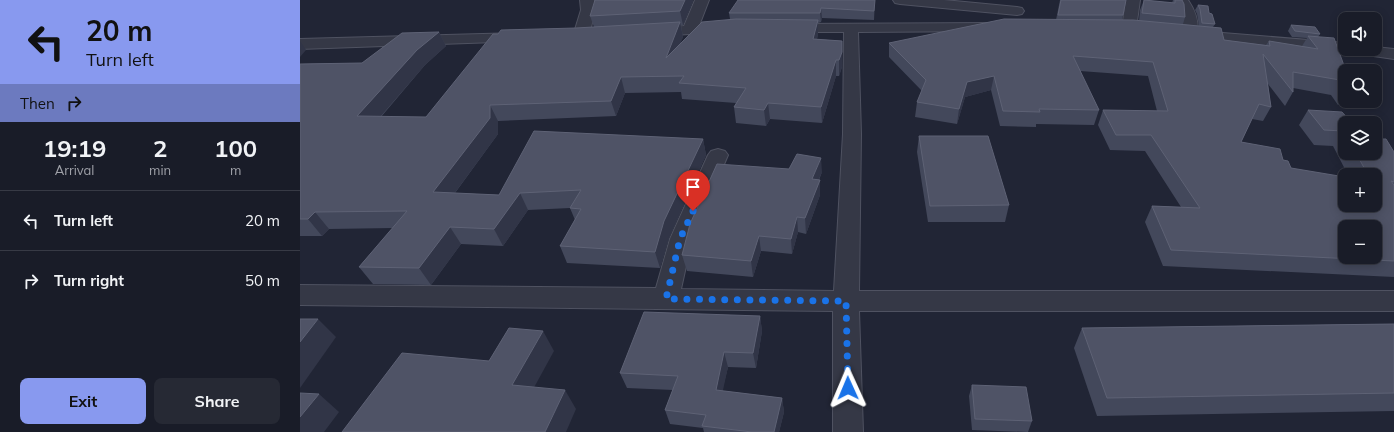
<!DOCTYPE html>
<meta charset="utf-8">
<style>
:root{--surface:#191c28;--page:#262934;--text:#f1f3f6;--muted:#9fa1a8;--line:#373a45;--accent:#8899ef}
body{margin:0;font-family:Mulish,sans-serif;background:var(--page);color:var(--text);height:100vh;display:flex;flex-direction:column;font-size:15px;white-space:nowrap}
*{box-sizing:border-box;margin:0}
p{font-size:13px;color:var(--muted)}
.icon{flex:none;width:22px;height:22px;fill:none;stroke:currentColor;stroke-width:2;stroke-linecap:round;stroke-linejoin:round}
.map{position:relative;flex:1;overflow:hidden}
.sheet{display:flex;flex-direction:column;background:var(--surface);width:300px}
.sheet>*{flex:none}
.top-card{background:#8899ef;color:#111;overflow:hidden}
.fabs{position:absolute;left:1038px;top:12px;display:grid;gap:8px}
.fabs a{display:grid;place-items:center;width:44px;height:44px;border-radius:8px;background:var(--surface);box-shadow:0 2px 10px #0003,0 0 0 1px var(--line);font-size:20px}
.pin{position:absolute;display:grid;place-items:center;width:34px;height:34px;color:#fff;margin:-41px -17px;border-radius:50% 50% 50% 0;rotate:-45deg;box-shadow:0 0 4px #0007}
.pin .icon{rotate:45deg}
.me{position:absolute;width:44px;margin:-22px;rotate:359deg;stroke-linejoin:round;filter:drop-shadow(0 0 3px #0008)}
.turn{display:flex;align-items:center;gap:14px;height:84px;padding:0 20px;font-size:18px}
.turn .icon{width:52px;height:52px;stroke-width:2.5}
.turn b{display:block;font-size:28px;line-height:34px}
.then{display:flex;align-items:center;height:38px;padding:0 20px;background:#0003;gap:8px;font-size:15px}
.eta{display:flex;justify-content:space-evenly;align-items:center;height:68px;text-align:center}
.eta b{font-size:24px;font-weight:700;line-height:28px}
.action{display:flex;gap:8px;margin-top:auto;padding:8px 20px}
.action a{flex:1;height:46px;border-radius:8px;background:var(--accent);color:#111;font-size:16px;font-weight:700;line-height:46px;text-align:center}
.action a+a{background:var(--page);color:var(--text)}
ul{padding:0;list-style:none}
li{display:flex;align-items:center;gap:12px;height:60px;padding:0 20px;border-top:1px solid var(--line)}
li div{flex:1}
li b{display:block;font-size:15px}
li em{font-style:normal}
main{display:flex;flex:1;min-height:0}
.map>svg:first-child{display:block}
</style>
<main>
<section class="sheet">
<div class="top-card">
<div class="turn"><svg class="icon" aria-label="left" viewBox="0 0 24 24"><path d="M17 20v-9H6M10 6l-5 5 5 5"/></svg><div><b>20 m</b>Turn left</div></div>
<div class="then">Then<svg class="icon" aria-label="right" viewBox="0 0 24 24"><path d="M7 20v-9h11M14 6l5 5-5 5"/></svg></div>
</div>
<div class="eta">
<div><b>19:19</b><p>Arrival</p></div>
<div><b>2</b><p>min</p></div>
<div><b>100</b><p>m</p></div>
</div>
<ul>
<li><svg class="icon" aria-label="left" viewBox="0 0 24 24"><path d="M17 20v-9H6M10 6l-5 5 5 5"/></svg><div><b>Turn left</b></div><em>20 m</em></li>
<li><svg class="icon" aria-label="right" viewBox="0 0 24 24"><path d="M7 20v-9h11M14 6l5 5-5 5"/></svg><div><b>Turn right</b></div><em>50 m</em></li>
</ul>
<div class="action"><a>Exit</a><a>Share</a></div>
</section>
<div class="map">
<svg width="1094" height="432" viewBox="0 0 1094 432">
<rect width="100%" height="100%" fill="#212535"/>
<g fill="none" stroke-linecap="round" stroke-linejoin="round">
<g stroke="#4f5261" stroke-width="2">
<g id="minor">
<polygon points="280,0 294,0 295,10 289,36 286,39 281,41 276,39 273,36 281,10"/>
<polygon points="395,0 409,0 399,26 423,25 428,26 430,29 428,32 353,36 348,35 346,32 348,29 384,26"/>
<polygon points="593,0 644,0 717,7 722,8 724,11 722,14 717,15 600,4 595,3"/>
<polygon points="826,0 840,0 836,28 834,31 829,32 824,31 822,28"/>
<path d="M878,0H888C895,10 898,19 898,31L1045,43V49H1075V47L1094,49V59L1046,52L895,39L885,37L883,34V17L876,3Z"/>
<polygon points="694,23 699,24 701,27 699,30 694,31 558,32 561,134 559,291 1094,291 1094,311 559,311 563,432 533,432 533,311 0,305 0,285 356,288 370,239 408,155 411,151 418,149 425,151 428,155 392,239 381,289 534,291 543,134 544,32 489,32 484,31 482,28 484,25 489,24"/>
<polygon points="219,33 224,35 227,38 224,41 0,49 0,39"/>
</g>
</g>
<use href="#minor" fill="#353846" fill-rule="evenodd"/>
</g>
<g fill="#43485b">
<polygon points="575,0 574,20 522,18 521,22 518,23 518,34 517,39 542,41 542,67 539,76 536,76 522,123 470,119 466,126 436,123 434,107 436,103 382,99 381,92 325,93 316,116 198,121 198,134 155,193 199,195 403,139 406,155 369,238 360,268 267,263 260,246 275,220 270,208 228,210 203,246 161,244 131,285 73,284 59,267 93,228 29,229 22,236 0,236 0,64 62,63 139,32 146,46 125,65 81,117 126,117 198,34 294,27 290,16 393,1 383,25 381,25 383,37 380,43 430,19 429,13"/>
<polygon points="760,0 826,0 822,20 839,21 840,10 844,0 872,3 873,0 882,0 885,17 883,24 899,26 897,14 895,10 898,5 909,13 915,24 913,27 924,40 966,45 969,41 1002,46 1007,38 992,37 988,31 991,25 1020,34 1018,37 1045,71 1045,99 1043,102 1038,105 1031,95 993,88 993,92 985,106 968,84 971,107 963,121 952,119 941,142 983,160 991,168 1075,205 1075,175 1048,175 1033,146 1014,145 999,125 1008,110 1045,123 1045,153 1094,152 1094,277 863,266 845,222 852,206 881,207 845,151 810,150 798,125 803,110 857,111 848,76 780,71 799,110 794,125 736,124 736,127 700,126 691,90 665,97 657,124 615,117 617,102 622,91 589,57 589,43 756,20"/>
<polygon points="619,136 709,205 705,222 628,222 617,152"/>
<polygon points="522,172 519,180 520,180 520,195 506,234 498,232 492,254 461,251 453,277 387,271 382,255"/>
<polygon points="460,316 462,331 456,368 428,367 422,391 482,398 484,412 479,432 404,432 403,428 370,424 365,410 373,390 327,388 320,373"/>
<polygon points="1094,324 1094,411 797,416 774,348 782,328"/>
<polygon points="672,385 732,421 728,432 672,430 669,396"/>
</g>
<g fill="#313547">
<polygon points="385,0 393,0 393,1 383,25 380,11"/>
<polygon points="521,8 522,18 521,22 520,13"/>
<polygon points="518,20 518,34 514,54 513,39"/>
<polygon points="380,22 383,37 369,73 366,58"/>
<polygon points="139,32 146,46 125,65 67,132 57,116 117,50"/>
<polygon points="0,41 6,50 0,57"/>
<polygon points="542,41 542,67 539,76 539,60"/>
<polygon points="536,60 536,76 522,123 521,107"/>
<polygon points="694,76 691,90 665,97 657,124 659,109 667,82"/>
<polygon points="321,77 325,93 316,116 311,101"/>
<polygon points="1045,94 1045,99 1043,102 1038,105"/>
<polygon points="468,103 470,119 466,126 464,110"/>
<polygon points="190,105 198,121 198,134 143,209 133,192"/>
<polygon points="403,139 406,155 369,238 360,268 355,252 364,221"/>
<polygon points="521,158 522,172 512,194 512,179"/>
<polygon points="520,180 520,195 506,234 505,218"/>
<polygon points="220,193 228,210 203,246 194,229"/>
<polygon points="15,212 29,229 22,236 8,219"/>
<polygon points="497,217 498,232 492,254 491,239"/>
<polygon points="150,227 161,244 131,285 119,268"/>
<polygon points="459,236 461,251 453,277 451,261"/>
<polygon points="460,316 462,331 456,368 453,353"/>
<polygon points="18,319 36,337 0,388 0,342"/>
<polygon points="243,331 254,351 225,404 212,385"/>
<polygon points="424,352 428,367 420,404 416,390"/>
<polygon points="265,390 276,409 266,432 245,432"/>
<polygon points="19,394 39,412 24,432 0,432 0,417"/>
<polygon points="482,398 484,412 479,432 474,432"/>
</g>
<g fill="#4f5366" stroke="#5e6275" fill-rule="evenodd">
<polygon points="295,0 385,0 380,11 290,16"/>
<polygon points="438,0 575,0 574,11 521,8 520,13 429,13"/>
<polygon points="761,0 826,0 823,15 758,15"/>
<polygon points="844,0 875,3 875,0 882,0 884,4 885,17 842,13"/>
<polygon points="898,5 908,6 909,13 912,14 915,24 902,23 900,9"/>
<polygon points="436,19 518,20 513,39 542,41 542,52 539,60 536,60 521,107 468,103 464,110 434,107 446,88 379,83 384,76 321,77 311,101 190,105 190,118 133,192 199,195 234,131 403,139 364,221 355,252 260,246 281,209 270,208 281,190 220,193 194,229 150,227 119,268 59,267 107,211 15,212 8,219 0,219 0,64 62,63 102,33 139,32 117,50 57,116 126,117 193,34 198,34 201,30 276,28 380,22 366,58 402,22"/>
<path d="M704,19L833,20L921,28L924,40L970,46L969,41L1018,49L1008,36L1034,38L1046,71H1045V87L1040,80L993,72V92L963,54L971,107L959,104L941,142L980,149L983,160L988,161L991,168L1045,177V205H1075V175H1068L1056,153H1075V131L1082,139H1086L1094,152V182L1091,181L1094,185V261L871,250L852,206L900,208L851,135H816L803,110L868,111L853,62L773,56L799,110L739,109L740,112L703,111L694,76L667,82L659,109L617,102L626,80L589,43ZM1045,227H1075V257H1045Z"/>
<polygon points="991,25 1015,27 1020,34 995,31"/>
<polygon points="1008,110 1042,112 1051,122 1067,123 1045,123 1045,134 1043,131 1024,130"/>
<polygon points="619,136 688,136 709,205 630,206"/>
<polygon points="497,154 521,158 512,179 520,180 505,218 497,217 491,239 459,236 451,261 382,255 390,224 417,164 489,169"/>
<polygon points="344,312 460,316 453,353 424,352 416,390 482,398 474,432 452,432 402,426 406,415 365,410 378,376 320,373"/>
<polygon points="0,319 18,319 0,342"/>
<polygon points="1094,324 1094,393 807,398 782,328"/>
<polygon points="209,328 243,331 212,385 265,390 245,432 42,432 102,353 189,361"/>
<polygon points="672,385 726,387 732,421 675,419"/>
<polygon points="0,393 19,394 0,417"/>
</g>
<g fill="none" stroke-linecap="round" stroke-linejoin="round">
<polyline stroke="#1a73e8" stroke-width="7" stroke-dasharray="0 12.6" points="393,211 380,239 366,299 546,301 548,388"/>
</g>
</svg>
<div class="fabs">
<a><svg class="icon" aria-label="sound" viewBox="0 0 24 24"><path d="M4 9h4l5-4v14l-5-4H4zM17 9q2 3 0 6"/></svg></a>
<a><svg class="icon" aria-label="search" viewBox="0 0 24 24"><circle cx="10" cy="10" r="6"/><path d="M15 15l6 6"/></svg></a>
<a><svg class="icon" aria-label="layers" viewBox="0 0 24 24"><path d="M12 4l9 5-9 5-9-5zM3 14l9 5 9-5"/></svg></a>
<a>+</a>
<a>−</a>
</div>
<div class="pin" style="left:393px;top:211px;background:#d93025"><svg class="icon" aria-label="arrive" viewBox="0 0 24 24"><path d="M6 21V4h12l-3 4 3 4H6"/></svg></div>
<svg class="me" style="left:548px;top:388px" viewBox="-20 -20 40 40"><path d="M0-17L14 15 0 8-14 15z" fill="#1a73e8" stroke="#fff" stroke-width="4"/></svg>
</div>
</main>
